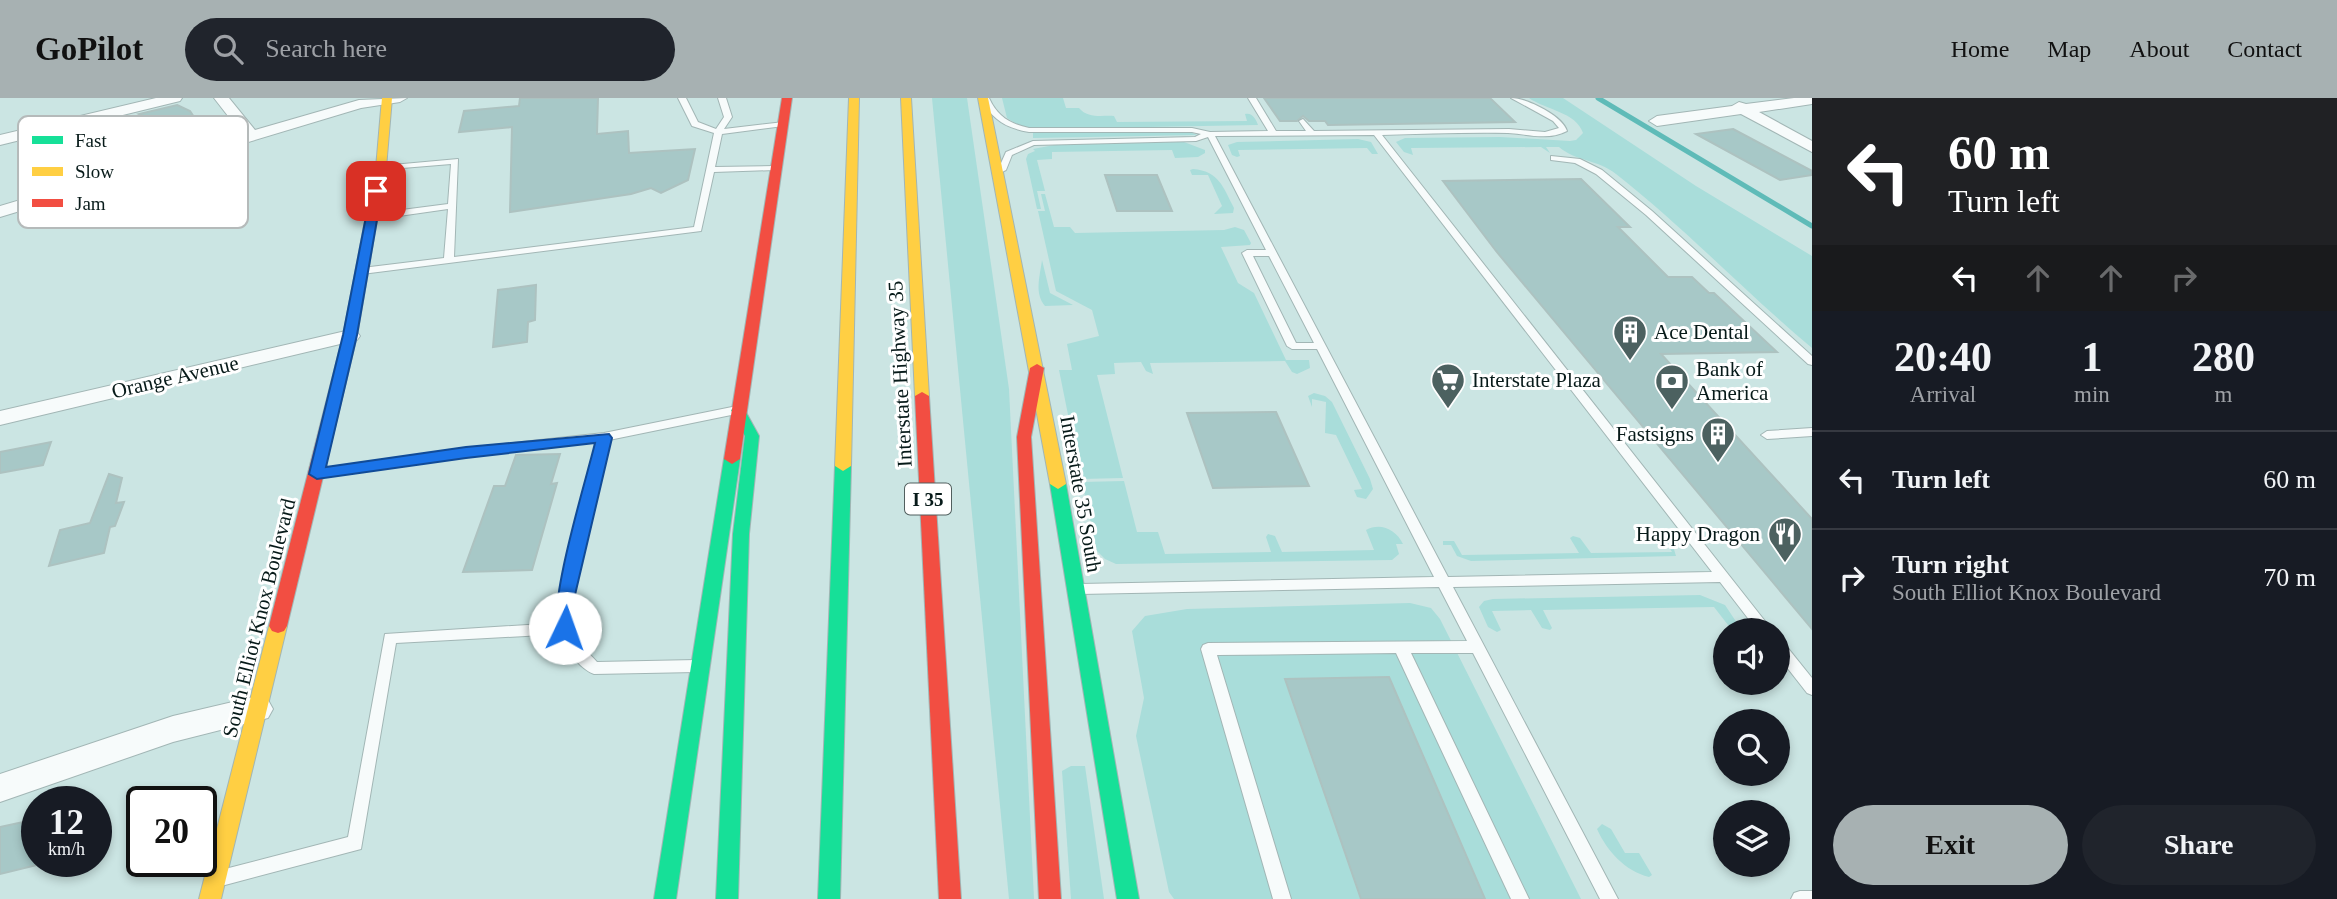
<!DOCTYPE html>
<style>
:root{--surface:#171b24;--page:#20242c;--text:#f1f3f6;--muted:#9ea1a6;--line:#363941;--accent:#a7b1b2}
body{margin:0;font-family:Georgia,serif;background:var(--page);color:var(--text);height:100vh;display:flex;flex-direction:column;font-size:26px;white-space:nowrap}
*{box-sizing:border-box;margin:0}
p{font-size:23px;color:var(--muted)}
.icon{flex:none;width:38px;height:38px;fill:none;stroke:currentColor;stroke-width:2;stroke-linecap:round;stroke-linejoin:round}
.map{position:relative;flex:1;overflow:hidden}
.sheet{display:flex;flex-direction:column;background:var(--surface);width:525px}
.sheet>*{flex:none}
.hud{background:#202124;color:#fff;overflow:hidden}
.tools{position:absolute;left:1713px;top:520px;display:grid;gap:14px}
.tools a{display:grid;place-items:center;width:77px;height:77px;border-radius:50%;background:var(--surface);box-shadow:0 4px 10px #0003;font-size:35px}
.speed{position:absolute;left:21px;top:688px;display:flex;gap:14px;font-size:35px;font-weight:700;text-align:center}
.speed>*{display:grid;place-content:center;width:91px;height:91px;border-radius:50%;background:var(--surface);box-shadow:0 4px 10px #0003;line-height:1}
.speed small{font-size:18px;font-weight:400}
.speed .limit{border:4px solid #111;border-radius:10px;background:#fff;color:#111}
.pin{position:absolute;display:grid;place-items:center;width:60px;height:60px;color:#fff;margin:-30px;border-radius:14px;box-shadow:0 4px 10px #0006}
.me{position:absolute;width:77px;margin:-38px;rotate:3deg;stroke-linejoin:round;filter:drop-shadow(0 0 5px #0008)}
.turn{display:flex;align-items:center;gap:24px;height:147px;padding:0 21px;font-size:32px}
.turn .icon{width:91px;height:91px;stroke-width:2.5}
.turn b{display:block;font-size:49px;line-height:60px}
.lanes{display:flex;align-items:center;height:66px;padding:0 21px;background:#0003;justify-content:center;gap:35px;direction:ltr}
.lanes .off{opacity:.35}
.eta{display:flex;justify-content:space-evenly;align-items:center;height:119px;text-align:center}
.eta b{font-size:42px;font-weight:700;line-height:49px}
.cta{display:flex;gap:14px;margin-top:auto;padding:14px 21px}
.cta a{flex:1;height:80px;border-radius:42px;background:var(--accent);color:#111;font-size:28px;font-weight:700;line-height:80px;text-align:center}
.cta a+a{background:var(--page);color:var(--text)}
ul{padding:0;list-style:none}
li{display:flex;align-items:center;gap:21px;height:98px;padding:0 21px;border-top:2px solid var(--line)}
li div{flex:1}
li b{display:block;font-size:26px}
li em{font-style:normal}
header{display:flex;align-items:center;gap:42px;box-sizing:border-box;height:98px;padding:0 35px;background:var(--accent);color:#111}
header strong{font-size:33px}
nav{display:flex;gap:38px;margin-inline-start:auto;font-size:24px}
.search{width:490px;height:63px;background:var(--page);display:flex;align-items:center;gap:18px;box-sizing:border-box;padding:0 24px;border-radius:38px;color:var(--muted);font-size:26px}
main{display:flex;flex:1;min-height:0}
.map>svg:first-child{display:block}
</style>
<header>
<strong>GoPilot</strong>
<div class="search"><svg class="icon" aria-label="search" viewBox="0 0 24 24"><circle cx="10" cy="10" r="6"/><path d="M15 15l6 6"/></svg>Search here</div>
<nav><a>Home</a><a>Map</a><a>About</a><a>Contact</a></nav>
</header>
<main>
<div class="map">
<svg width="1812" height="801" viewBox="0 0 1812 801">
<rect width="100%" height="100%" fill="#cbe5e3"/>
<g fill="#a9ddda">
<polygon points="932,0 967,0 1009,291 1034,801 1009,801"/>
<path d="M1002,0H1063L1066,10H1079C1088,21 1102,17 1114,18L1117,24L1247,23L1245,16C1252,14 1256,21 1258,27L1036,31L1018,27L1007,20Z"/>
<path d="M1529,0H1563L1696,88L1812,158V250C1745,194 1685,130 1616,76C1599,62 1575,63 1559,49H1546L1550,55L1541,49L1411,50L1413,57L1404,54L1396,44L1405,40L1500,39L1570,43L1576,42L1583,35C1576,14 1546,12 1529,0Z"/>
<polygon points="1033,35 1192,35 1197,37 1033,40"/>
<polygon points="1358,41 1371,44 1378,56 1372,56 1367,50 1238,52 1240,58 1237,59 1232,57 1228,47 1237,44"/>
<polygon points="1184,44 1205,52 1205,55 1198,59 1175,60 1172,52 1052,54 1052,61 1037,62 1045,93 1037,93 1041,111 1037,111 1026,61 1028,56 1035,53 1033,51 1065,45"/>
<path d="M1193,71C1219,73 1223,89 1234,110L1233,115L1214,116L1222,108L1208,77H1192L1190,72Z"/>
<polygon points="1041,96 1045,96 1054,129 1070,129 1075,135 1224,132 1235,129 1244,132 1251,145 1250,147 1221,149 1238,185 1254,195 1286,262 1309,262 1310,270 1297,276 1292,274 1285,263 1150,265 1153,276 1146,273 1141,264 1114,265 1115,276 1097,277 1123,380 1081,381 1059,272 1072,272 1067,246 1099,238 1092,212 1056,193 1038,113 1045,113"/>
<path d="M1042,162L1050,195L1073,207L1045,208C1034,195 1040,178 1042,162Z"/>
<polygon points="1314,295 1325,298 1332,304 1370,381 1373,391 1366,401 1357,399 1354,392 1362,391 1336,337 1325,335 1326,304 1312,301 1312,309 1308,298"/>
<path d="M1124,383L1137,434H1158L1165,456L1271,454L1266,439L1268,436L1275,438L1282,454L1374,452L1366,432C1380,424 1396,431 1403,446H1396L1399,456L1392,462L1116,466L1105,461L1097,453L1082,384Z"/>
<polygon points="1662,437 1672,439 1679,447 1673,448 1676,458 1471,463 1457,458 1451,447 1443,447 1443,443 1454,443 1462,457 1579,455 1570,440 1573,438 1580,440 1591,455 1672,454"/>
<polygon points="1700,497 1725,507 1739,528 1728,527 1714,509 1543,512 1552,530 1550,532 1542,530 1531,512 1492,513 1501,532 1497,534 1488,529 1479,509 1484,503 1493,501"/>
<polygon points="1410,505 1431,510 1440,521 1581,801 1174,801 1169,794 1136,638 1144,600 1132,533 1145,518 1187,511"/>
<polygon points="1071,668 1085,668 1104,801 1071,801 1062,673"/>
<path d="M1602,726L1611,731L1625,755H1639L1652,777L1649,779C1625,773 1607,753 1597,731Z"/>
</g>
<g fill="none" stroke-linecap="round" stroke-linejoin="round">
<polyline stroke="#5fbbb8" stroke-width="5" points="1598,0 1812,128"/>
</g>
<g fill="#a7c8c7" stroke="#adc2c0" stroke-width="2">
<polygon points="520,0 598,0 597,36 628,33 629,55 695,51 688,82 661,95 651,90 631,96 510,114 512,29 459,34 464,13 519,8"/>
<polygon points="1264,0 1490,0 1515,24 1328,27 1325,23 1309,23 1303,18 1297,23 1280,23"/>
<polygon points="177,7 190,13 210,43 171,54 151,22 139,16"/>
<polygon points="1733,31 1812,73 1812,77 1780,82 1696,36"/>
<polygon points="1105,77 1157,77 1172,113 1117,113"/>
<polygon points="1581,81 1630,129 1618,129 1668,179 1692,179 1709,195 1714,195 1777,254 1661,256 1812,421 1812,531 1496,153 1443,83"/>
<polygon points="536,187 535,222 528,224 527,244 493,249 498,192"/>
<polygon points="1276,314 1309,388 1213,390 1187,315"/>
<polygon points="51,344 43,367 0,375 0,354"/>
<polygon points="560,356 551,386 557,385 532,472 463,474 494,388 505,388 516,357"/>
<polygon points="109,376 122,380 116,405 124,404 115,428 110,429 104,455 49,468 60,432 90,425"/>
<polygon points="1389,579 1485,801 1361,801 1285,581"/>
<polygon points="37,721 37,767 0,776 0,729"/>
</g>
<g fill="none" stroke-linecap="round" stroke-linejoin="round">
<g stroke="#a2b6b5" stroke-width="2">
<g id="lane">
<polygon points="678,0 686,0 698,24 716,31 724,19 718,0 726,0 732,19 724,31 784,24 788,26 784,28 722,36 715,69 775,68 779,70 775,72 714,74 701,133 362,176 357,173 362,170 444,160 448,111 371,122 367,119 371,116 448,106 451,66 378,72 378,68 381,68 458,61 454,159 694,129 714,35 692,28"/>
<path d="M981,0H989C997,18 1010,26 1029,30H1192L1210,34L1268,33L1248,0H1256L1276,33H1306L1299,23L1303,21L1314,33L1509,31L1545,34L1559,30L1553,23L1511,0C1527,0 1563,18 1567,33C1548,43 1528,36 1508,35C1466,34 1424,36 1382,37L1772,532H1757L1720,484L1453,489L1618,801H1600L1473,555H1411L1529,801H1511L1396,555L1217,557L1291,801H1273L1201,551L1203,547L1208,545L1467,543L1439,489L1080,496L1075,495L1073,491L1075,487L1080,486L1434,479L1317,251H1292L1287,248L1242,155L1247,152H1266L1208,39L1196,43L1034,47L1012,57L1006,72L1002,74L998,72L1006,54L1033,43L1195,39L1201,36L1192,34H1029C1006,30 992,22 981,0ZM1374,37L1712,474L1448,479L1215,38ZM1253,158H1269L1314,245H1296Z"/>
<polygon points="1551,58 1580,61 1602,72 1652,113 1812,258 1812,267 1808,266 1646,117 1596,76 1575,65 1551,62"/>
<path d="M737,308L741,309L743,312L741,315L609,342C599,383 563,498 574,534C578,546 589,555 597,564L696,562L701,564L703,568L701,572L696,574L594,576C578,570 567,551 561,536L396,545L361,751L225,787L219,785L217,779L219,773L225,771L348,739L385,536L559,525L561,494L566,467L597,344L466,358L320,379L314,375L316,372L466,350L604,335Z"/>
<polygon points="1812,330 1812,338 1767,341 1761,337 1767,333"/>
<polygon points="1778,542 1783,544 1812,580 1812,597 1807,595 1778,558"/>
<polygon points="1800,793 1812,793 1812,801 1791,801 1794,795"/>
</g>
</g>
<g stroke="#a2b6b5" stroke-width="2">
<g id="street">
<polygon points="156,0 182,0 180,3 0,47 0,37"/>
<polygon points="214,0 229,0 255,32 359,2 407,0 400,4 361,10 0,119 0,108 242,36"/>
<polygon points="1794,0 1812,0 1812,6 1759,14 1812,43 1812,54 1741,16 1657,28 1649,23 1657,18 1732,8 1739,4 1746,6"/>
<polygon points="350,232 357,234 360,238 357,242 0,327 0,313"/>
<polygon points="258,598 268,602 273,611 268,620 173,644 0,704 0,676 173,618"/>
</g>
</g>
<g stroke="#a2b6b5" stroke-width="2">
<g id="fast">
<polygon points="738,307 743,309 759,338 749,436 738,801 716,801 733,436 745,338 731,312"/>
<polygon points="732,356 740,361 676,801 654,801 724,361"/>
<polygon points="843,363 851,368 840,801 818,801 835,368"/>
<polygon points="1058,381 1066,386 1139,801 1117,801 1050,386"/>
</g>
</g>
<g stroke="#a2b6b5" stroke-width="2">
<g id="slow">
<polygon points="382,0 392,0 386,70 376,128 370,131 364,128 376,70"/>
<polygon points="849,0 859,0 851,368 843,373 835,368"/>
<polygon points="901,0 911,0 929,298 922,302 915,298"/>
<polygon points="978,0 988,0 1066,386 1058,391 1050,386"/>
<polygon points="278,521 284,523 287,528 221,801 199,801 269,528 272,523"/>
</g>
</g>
<g stroke="#a2b6b5" stroke-width="2">
<g id="jam">
<polygon points="782,0 792,0 740,361 732,366 724,361"/>
<polygon points="370,125 376,128 357,238 287,528 284,533 278,535 272,533 269,528 343,238 364,128"/>
<polygon points="1037,266 1044,270 1031,339 1061,801 1039,801 1017,339 1030,270"/>
<polygon points="922,294 929,298 961,801 939,801 915,298"/>
</g>
</g>
<use href="#lane" fill="#f7fbfb" fill-rule="evenodd"/>
<use href="#street" fill="#f7fbfb" fill-rule="evenodd"/>
<use href="#fast" fill="#16e098" fill-rule="evenodd"/>
<use href="#slow" fill="#ffcf43" fill-rule="evenodd"/>
<use href="#jam" fill="#f24e42" fill-rule="evenodd"/>
</g>
<path fill="#1a73e8" stroke="#114b97" stroke-width="2" d="M376,90L382,93L357,237L326,369L466,349L609,336L612,340L574,501V530L571,535H559C546,511 587,379 595,345L466,360L317,381L309,376L343,237L371,93Z"/>
<defs>
<g id="building-pin" transform="scale(1.75)"><path d="M0 17L-7.5 6A9.5 9.5 0 1 1 7.5 6Z" fill="#4c6160" stroke="#fff"/><path d="M-4-6H4V6H1V3H-1V6H-4ZM-2.5-4.3h1.7v1.8h-1.7ZM.8-4.3h1.7v1.8H.8ZM-2.5-1h1.7V.8h-1.7ZM.8-1h1.7V.8H.8Z" fill="#fff"/></g>
<g id="supermarket-pin" transform="scale(1.75)"><path d="M0 17L-7.5 6A9.5 9.5 0 1 1 7.5 6Z" fill="#4c6160" stroke="#fff"/><path d="M-6-5.5h2.5l.6 2H6L4.5 2H-2.5L-4.4-4H-6ZM-1.5 3.2a1.3 1.3 0 1 0 .1 0ZM3 3.2a1.3 1.3 0 1 0 .1 0Z" fill="#fff"/></g>
<g id="bank-pin" transform="scale(1.75)"><path d="M0 17L-7.5 6A9.5 9.5 0 1 1 7.5 6Z" fill="#4c6160" stroke="#fff"/><path d="M-6-4H6V4H-6ZM0-2.3a2.3 2.3 0 1 0 0 4.6a2.3 2.3 0 1 0 0-4.6Z" fill="#fff"/></g>
<g id="restaurant-pin" transform="scale(1.75)"><path d="M0 17L-7.5 6A9.5 9.5 0 1 1 7.5 6Z" fill="#4c6160" stroke="#fff"/><path d="M-5-6h1v4h1v-4h1v4h1v-4h1v5L-1.5 .5V6h-2V.5L-5-1ZM5-6V6H3V1.5H1.5Q1.5-4 5-6Z" fill="#fff"/></g>
</defs>
<g fill-rule="evenodd">
<use href="#building-pin" x="1630" y="234"/>
<use href="#supermarket-pin" x="1448" y="282"/>
<use href="#bank-pin" x="1672" y="283"/>
<use href="#building-pin" x="1718" y="336"/>
<use href="#restaurant-pin" x="1785" y="436"/>
</g>
<g text-anchor="middle" dominant-baseline="central" stroke-width="6" stroke-linejoin="round" paint-order="stroke">
<rect fill="#fff" stroke="#515f5e" stroke-width="2" x="905" y="385.5" width="46" height="31" rx="5"/>
<g font-size="19" font-weight="bold" fill="#071a19">
<text x="928" y="401">I 35</text>
</g>
<g font-size="21" fill="#071a19" stroke="#fff" text-anchor="start">
<text x="1654" y="234">Ace Dental</text>
<text x="1696" y="271">Bank of<tspan x="1696" dy="24">America</tspan></text>
<text x="1472" y="282">Interstate Plaza</text>
<text x="1694" y="336" text-anchor="end">Fastsigns</text>
<text x="1760" y="436" text-anchor="end">Happy Dragon</text>
</g>
<g font-size="21" fill="#071a19" stroke="#fff">
<text transform="translate(900 276) rotate(-93)">Interstate Highway 35</text>
<text transform="translate(175 279) rotate(-13)">Orange Avenue</text>
<text transform="translate(1081 396) rotate(80)">Interstate 35 South</text>
<text transform="translate(259 520) rotate(-76)">South Elliot Knox Boulevard</text>
</g>
</g>
<rect x="18" y="18" width="230" height="112" rx="10" fill="#fff" stroke="#b5baba" stroke-width="2"/>
<rect x="32" y="38" width="31" height="8" fill="#16e098"/>
<rect x="32" y="69" width="31" height="9" fill="#ffcf43"/>
<rect x="32" y="101" width="31" height="8" fill="#f24e42"/>
<g font-size="19" fill="#071a19">
<text x="75" y="49">Fast</text>
<text x="75" y="80">Slow</text>
<text x="75" y="112">Jam</text>
</g>
</svg>
<div class="tools">
<a><svg class="icon" aria-label="sound" viewBox="0 0 24 24"><path d="M4 9h4l5-4v14l-5-4H4zM17 9q2 3 0 6"/></svg></a>
<a><svg class="icon" aria-label="search" viewBox="0 0 24 24"><circle cx="10" cy="10" r="6"/><path d="M15 15l6 6"/></svg></a>
<a><svg class="icon" aria-label="layers" viewBox="0 0 24 24"><path d="M12 4l9 5-9 5-9-5zM3 14l9 5 9-5"/></svg></a>
</div>
<div class="speed"><div>12<small>km/h</small></div><div class="limit">20</div></div>
<div class="pin" style="left:376px;top:93px;background:#d93025"><svg class="icon" aria-label="arrive" viewBox="0 0 24 24"><path d="M6 21V4h12l-3 4 3 4H6"/></svg></div>
<svg class="me" style="left:565px;top:530px" viewBox="-20 -20 40 40"><circle r="19" fill="#fff"/><path d="M0-13L10 11 0 6-10 11z" fill="#1a73e8"/></svg>
</div>
<section class="sheet">
<div class="hud">
<div class="turn"><svg class="icon" aria-label="left" viewBox="0 0 24 24"><path d="M17 20v-9H6M10 6l-5 5 5 5"/></svg><div><b>60 m</b>Turn left</div></div>
<div class="lanes"><svg class="icon" aria-label="left" viewBox="0 0 24 24"><path d="M17 20v-9H6M10 6l-5 5 5 5"/></svg><svg class="icon off" aria-label="ahead" viewBox="0 0 24 24"><path d="M12 20V5M6 11l6-6 6 6"/></svg><svg class="icon off" aria-label="ahead" viewBox="0 0 24 24"><path d="M12 20V5M6 11l6-6 6 6"/></svg><svg class="icon off" aria-label="right" viewBox="0 0 24 24"><path d="M7 20v-9h11M14 6l5 5-5 5"/></svg></div>
</div>
<div class="eta">
<div><b>20:40</b><p>Arrival</p></div>
<div><b>1</b><p>min</p></div>
<div><b>280</b><p>m</p></div>
</div>
<ul>
<li><svg class="icon" aria-label="left" viewBox="0 0 24 24"><path d="M17 20v-9H6M10 6l-5 5 5 5"/></svg><div><b>Turn left</b></div><em>60 m</em></li>
<li><svg class="icon" aria-label="right" viewBox="0 0 24 24"><path d="M7 20v-9h11M14 6l5 5-5 5"/></svg><div><b>Turn right</b><p>South Elliot Knox Boulevard</p></div><em>70 m</em></li>
</ul>
<div class="cta"><a>Exit</a><a>Share</a></div>
</section>
</main>
